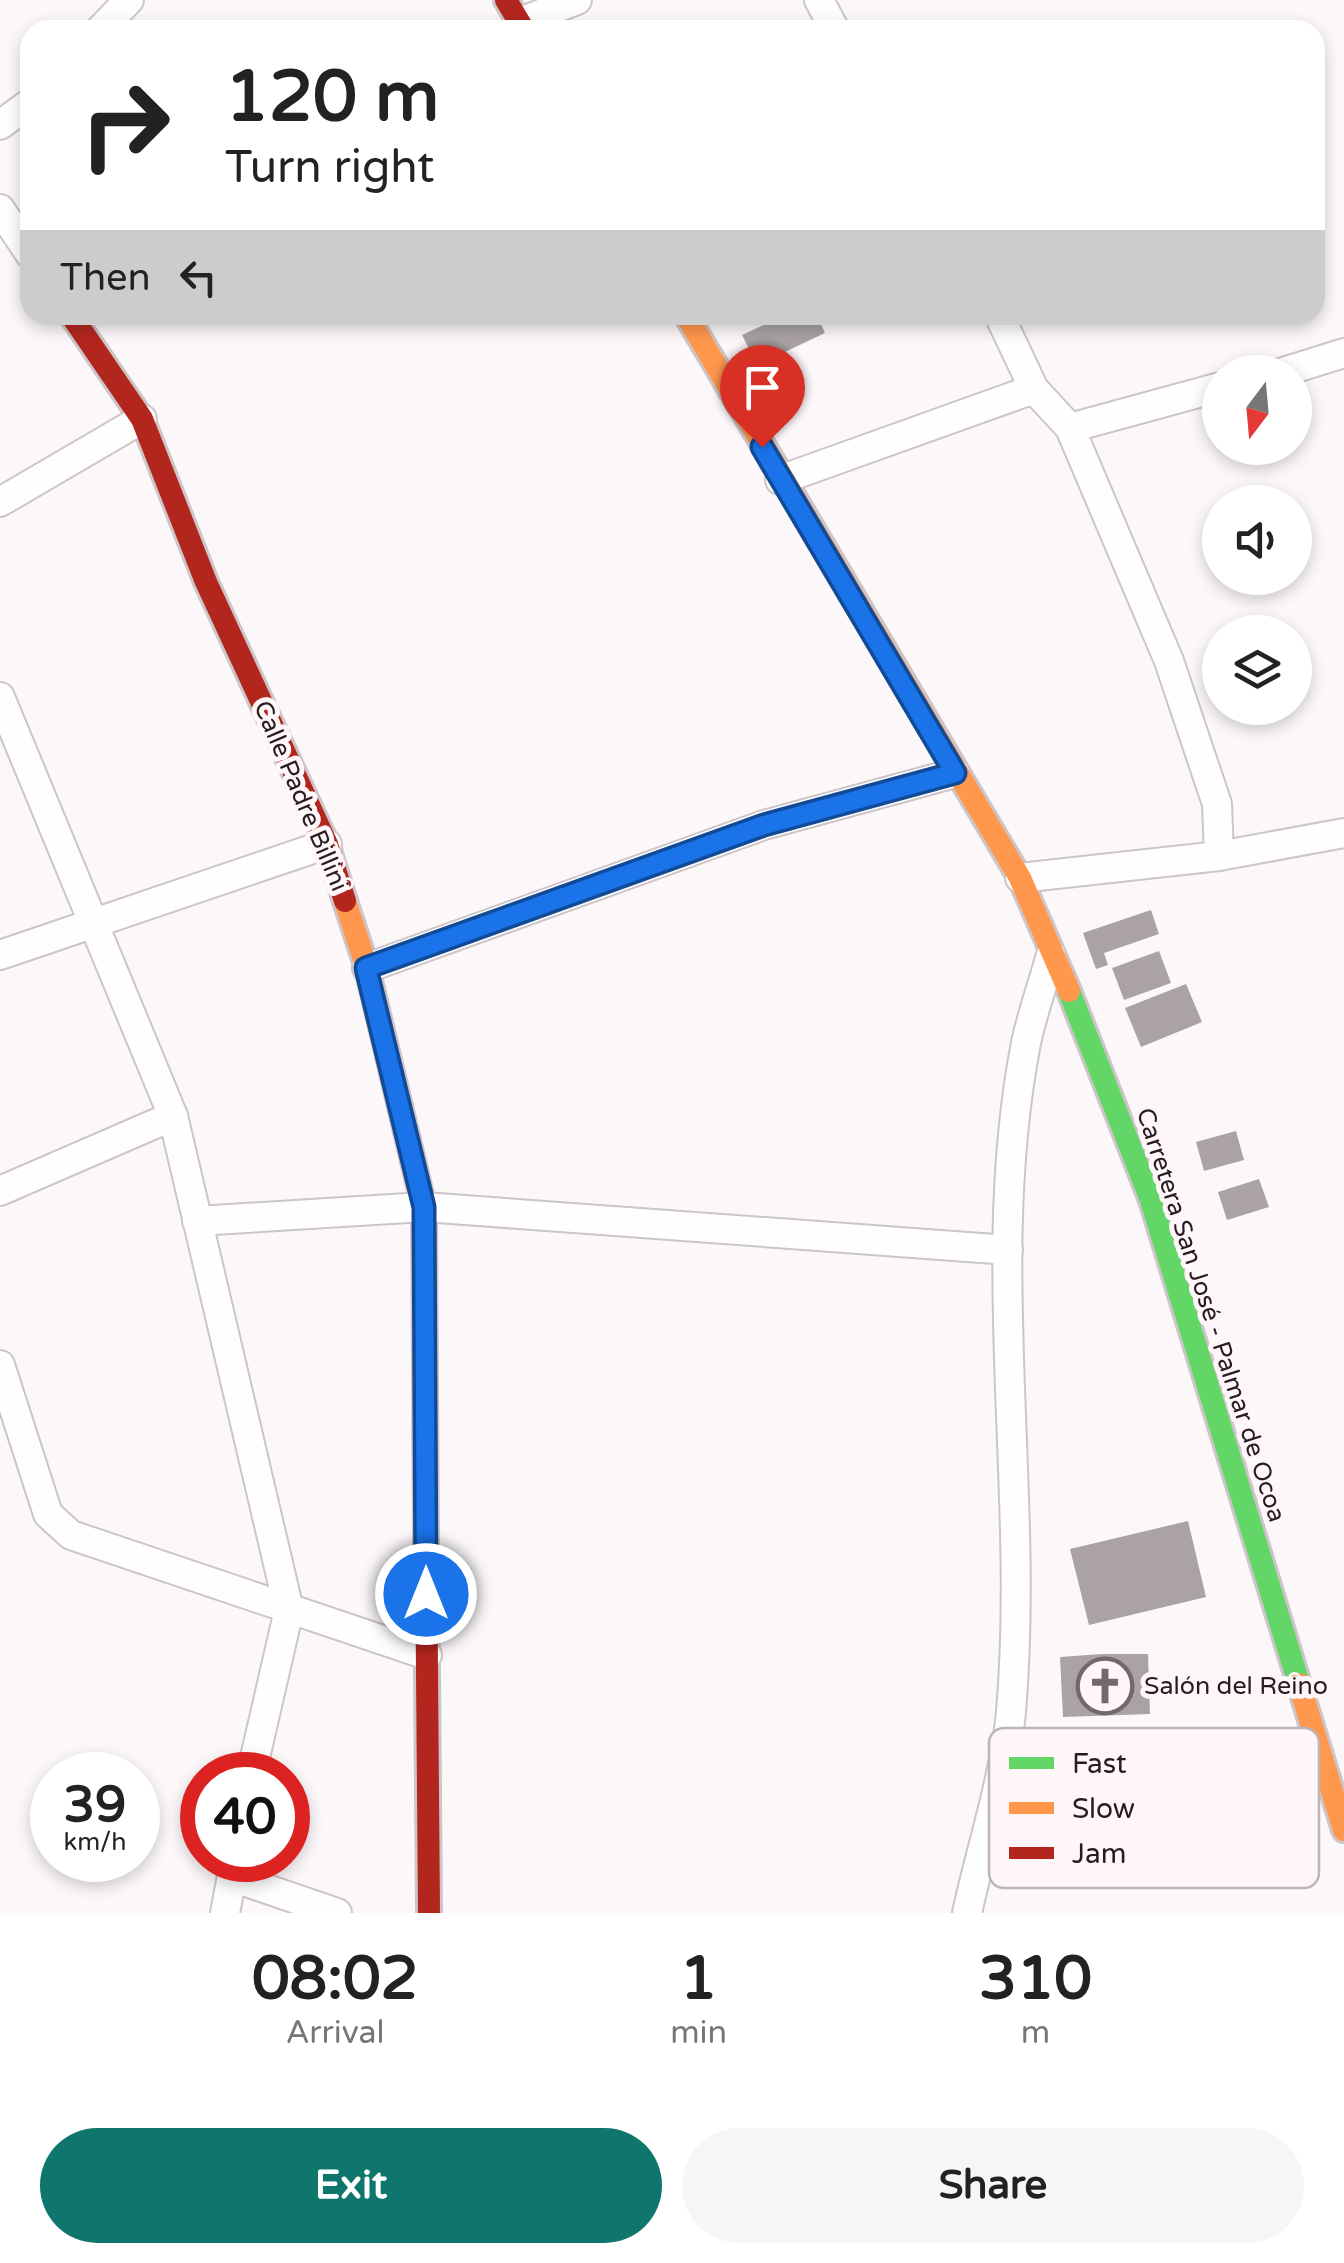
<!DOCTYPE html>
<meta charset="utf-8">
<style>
:root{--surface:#fff;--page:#f6f6f6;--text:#222;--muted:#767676;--accent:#0f766e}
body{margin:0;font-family:"Varela Round",sans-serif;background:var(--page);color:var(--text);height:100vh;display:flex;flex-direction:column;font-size:38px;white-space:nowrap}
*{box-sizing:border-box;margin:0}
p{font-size:32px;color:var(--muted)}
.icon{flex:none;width:55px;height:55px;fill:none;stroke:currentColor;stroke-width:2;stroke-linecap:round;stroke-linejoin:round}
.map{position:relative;height:1913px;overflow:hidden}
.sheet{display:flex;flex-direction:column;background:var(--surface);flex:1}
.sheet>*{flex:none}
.top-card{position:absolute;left:20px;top:20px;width:1305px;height:305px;border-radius:30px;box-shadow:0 5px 15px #0003;background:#fff;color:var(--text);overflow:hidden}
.needle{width:65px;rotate:196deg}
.fabs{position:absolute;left:1202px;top:355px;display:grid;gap:20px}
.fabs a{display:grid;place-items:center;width:110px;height:110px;border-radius:50%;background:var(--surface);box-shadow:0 5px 15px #0003;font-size:50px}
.speed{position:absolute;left:30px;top:1752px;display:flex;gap:20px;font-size:50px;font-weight:700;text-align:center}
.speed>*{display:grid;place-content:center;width:130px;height:130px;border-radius:50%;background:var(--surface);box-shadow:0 5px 15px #0003;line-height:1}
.speed small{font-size:25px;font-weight:400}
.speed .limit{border:15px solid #d22;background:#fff;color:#111}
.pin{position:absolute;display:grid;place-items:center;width:85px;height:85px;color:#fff;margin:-102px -42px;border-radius:50% 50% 50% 0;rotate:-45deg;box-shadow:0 0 10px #0007}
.pin .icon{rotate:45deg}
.me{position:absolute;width:110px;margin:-55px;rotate:0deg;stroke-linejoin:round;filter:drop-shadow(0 0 8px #0008)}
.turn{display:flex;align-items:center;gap:35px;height:210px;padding:0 40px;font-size:45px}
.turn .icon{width:130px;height:130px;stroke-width:2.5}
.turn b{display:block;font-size:70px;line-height:85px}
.then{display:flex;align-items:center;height:95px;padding:0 40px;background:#0003;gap:20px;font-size:38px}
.eta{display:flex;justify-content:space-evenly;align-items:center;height:170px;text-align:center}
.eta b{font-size:60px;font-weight:700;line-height:70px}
.primary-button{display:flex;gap:20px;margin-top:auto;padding:20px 40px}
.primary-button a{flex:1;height:115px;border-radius:60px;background:var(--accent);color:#fff;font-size:40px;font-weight:700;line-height:115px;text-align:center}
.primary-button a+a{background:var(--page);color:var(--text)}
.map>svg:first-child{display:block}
</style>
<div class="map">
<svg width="1344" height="1913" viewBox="0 0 1344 1913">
<rect width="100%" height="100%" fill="#fcf8fa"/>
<g fill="#aaa2a5">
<polygon points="785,315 817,315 825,333 757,365 742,335"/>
<polygon points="1151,910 1159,934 1104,953 1108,965 1096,969 1083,933"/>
<polygon points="1159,951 1171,983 1124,1000 1112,968"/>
<polygon points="1186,984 1202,1022 1141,1047 1125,1008"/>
<polygon points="1236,1131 1244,1160 1204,1171 1196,1142"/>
<polygon points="1259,1179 1269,1207 1227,1220 1218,1192"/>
<polygon points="1188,1521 1206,1597 1089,1625 1070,1549"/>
<polygon points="1102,1654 1148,1654 1150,1714 1063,1717 1060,1657"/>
</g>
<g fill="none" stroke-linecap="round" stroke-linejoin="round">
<g stroke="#cdc5c8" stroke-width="32">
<g id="street">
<polyline points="819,0 835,30"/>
<polyline points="520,22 577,0"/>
<polyline points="100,30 129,0"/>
<polyline points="0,125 30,103"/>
<polyline points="0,209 30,254"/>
<polyline points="999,315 1034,389 1070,428 1169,661 1217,804 1219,856"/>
<polyline points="1283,372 1344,353"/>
<polyline points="1070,428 1220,387"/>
<polyline points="780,480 1034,389"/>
<polyline points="0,502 142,419"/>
<polyline points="0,697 173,1116 289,1610 251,1775"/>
<polyline points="1020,878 1219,856 1344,833"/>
<polyline points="0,955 327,844"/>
<polyline points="367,968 764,825 955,773"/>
<polyline points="0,1191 173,1116"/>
<polyline points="197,1221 424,1207 1008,1250"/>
<polyline points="0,1365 48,1514 71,1535 427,1655"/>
<polyline points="232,1877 337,1913"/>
<polyline points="225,1913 235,1860"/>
<path d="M967,1913C981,1849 1005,1776 1011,1712C1030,1490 983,1263 1026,1043C1032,1014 1043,984 1051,955"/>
</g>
</g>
<g stroke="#cdc5c8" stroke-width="28">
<polyline id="fast" points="1069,991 1151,1200 1299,1684"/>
</g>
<g stroke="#cdc5c8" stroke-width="28">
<g id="slow">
<polyline points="686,315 1020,878 1069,991"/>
<polyline points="345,901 367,968 424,1207 426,1549"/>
<polyline points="1299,1684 1344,1830"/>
</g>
</g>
<g stroke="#cdc5c8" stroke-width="28">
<g id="jam">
<polyline points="506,0 524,30"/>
<polyline points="71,315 142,419 206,582 327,844 345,901"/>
<polyline points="426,1549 429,1913"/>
</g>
</g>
<use href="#street" stroke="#fffefe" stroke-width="28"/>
<use href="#fast" stroke="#63d668" stroke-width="22"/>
<use href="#slow" stroke="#ff974d" stroke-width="22"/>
<use href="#jam" stroke="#b3261e" stroke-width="22"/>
</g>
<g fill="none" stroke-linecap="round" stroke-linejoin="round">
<g stroke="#114b97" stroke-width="25">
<polyline id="route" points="426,1594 424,1207 366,968 764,825 955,773 762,447"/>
</g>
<use href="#route" stroke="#1a73e8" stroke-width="18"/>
</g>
<defs>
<g id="church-ring" transform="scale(2.875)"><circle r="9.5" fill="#fef6f9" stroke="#73696d" stroke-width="1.5"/><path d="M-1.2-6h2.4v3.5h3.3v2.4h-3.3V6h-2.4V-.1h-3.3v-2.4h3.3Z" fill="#73696d"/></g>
</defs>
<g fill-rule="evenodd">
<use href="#church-ring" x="1105" y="1686"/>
</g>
<g text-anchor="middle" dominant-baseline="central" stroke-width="10" stroke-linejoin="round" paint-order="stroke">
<g font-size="25" fill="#291c21" stroke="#fef6f9">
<text transform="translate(301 796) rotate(67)">Calle Padre Billini</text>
<text transform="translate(1211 1315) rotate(72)">Carretera San José - Palmar de Ocoa</text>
</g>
<g font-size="25" fill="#291c21" stroke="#fef6f9" text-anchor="start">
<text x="1144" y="1686">Salón del Reino</text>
</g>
</g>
<rect x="989" y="1728" width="330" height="160" rx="15" fill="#fef6f9" stroke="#beb5b8" stroke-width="2.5"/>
<rect x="1009" y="1757" width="45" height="12" fill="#63d668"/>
<rect x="1009" y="1802" width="45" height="12" fill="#ff974d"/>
<rect x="1009" y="1847" width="45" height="12" fill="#b3261e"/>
<g font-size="28" fill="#291c21">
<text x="1072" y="1773">Fast</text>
<text x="1072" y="1818">Slow</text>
<text x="1072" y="1863">Jam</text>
</g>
</svg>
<div class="fabs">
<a><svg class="needle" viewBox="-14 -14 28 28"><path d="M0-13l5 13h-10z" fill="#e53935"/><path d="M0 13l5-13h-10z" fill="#767676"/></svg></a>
<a><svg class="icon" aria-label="sound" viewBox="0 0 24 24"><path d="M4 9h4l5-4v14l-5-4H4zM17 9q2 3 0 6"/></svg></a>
<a><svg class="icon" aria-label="layers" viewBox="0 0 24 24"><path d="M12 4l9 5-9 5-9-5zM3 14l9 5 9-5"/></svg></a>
</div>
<div class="speed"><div>39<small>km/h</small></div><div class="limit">40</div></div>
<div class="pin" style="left:762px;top:447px;background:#d93025"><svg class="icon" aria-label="arrive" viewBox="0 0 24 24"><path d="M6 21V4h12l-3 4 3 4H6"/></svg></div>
<svg class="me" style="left:426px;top:1594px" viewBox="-20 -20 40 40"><circle r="17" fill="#1a73e8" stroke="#fff" stroke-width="3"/><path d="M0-11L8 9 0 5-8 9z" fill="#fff"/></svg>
<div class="top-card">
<div class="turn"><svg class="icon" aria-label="right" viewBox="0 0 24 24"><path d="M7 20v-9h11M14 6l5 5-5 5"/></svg><div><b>120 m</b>Turn right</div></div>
<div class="then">Then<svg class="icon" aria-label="left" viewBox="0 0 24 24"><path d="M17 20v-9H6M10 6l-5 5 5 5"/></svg></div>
</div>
</div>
<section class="sheet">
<div class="eta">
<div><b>08:02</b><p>Arrival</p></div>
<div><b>1</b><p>min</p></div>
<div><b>310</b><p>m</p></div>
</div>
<div class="primary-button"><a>Exit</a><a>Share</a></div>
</section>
